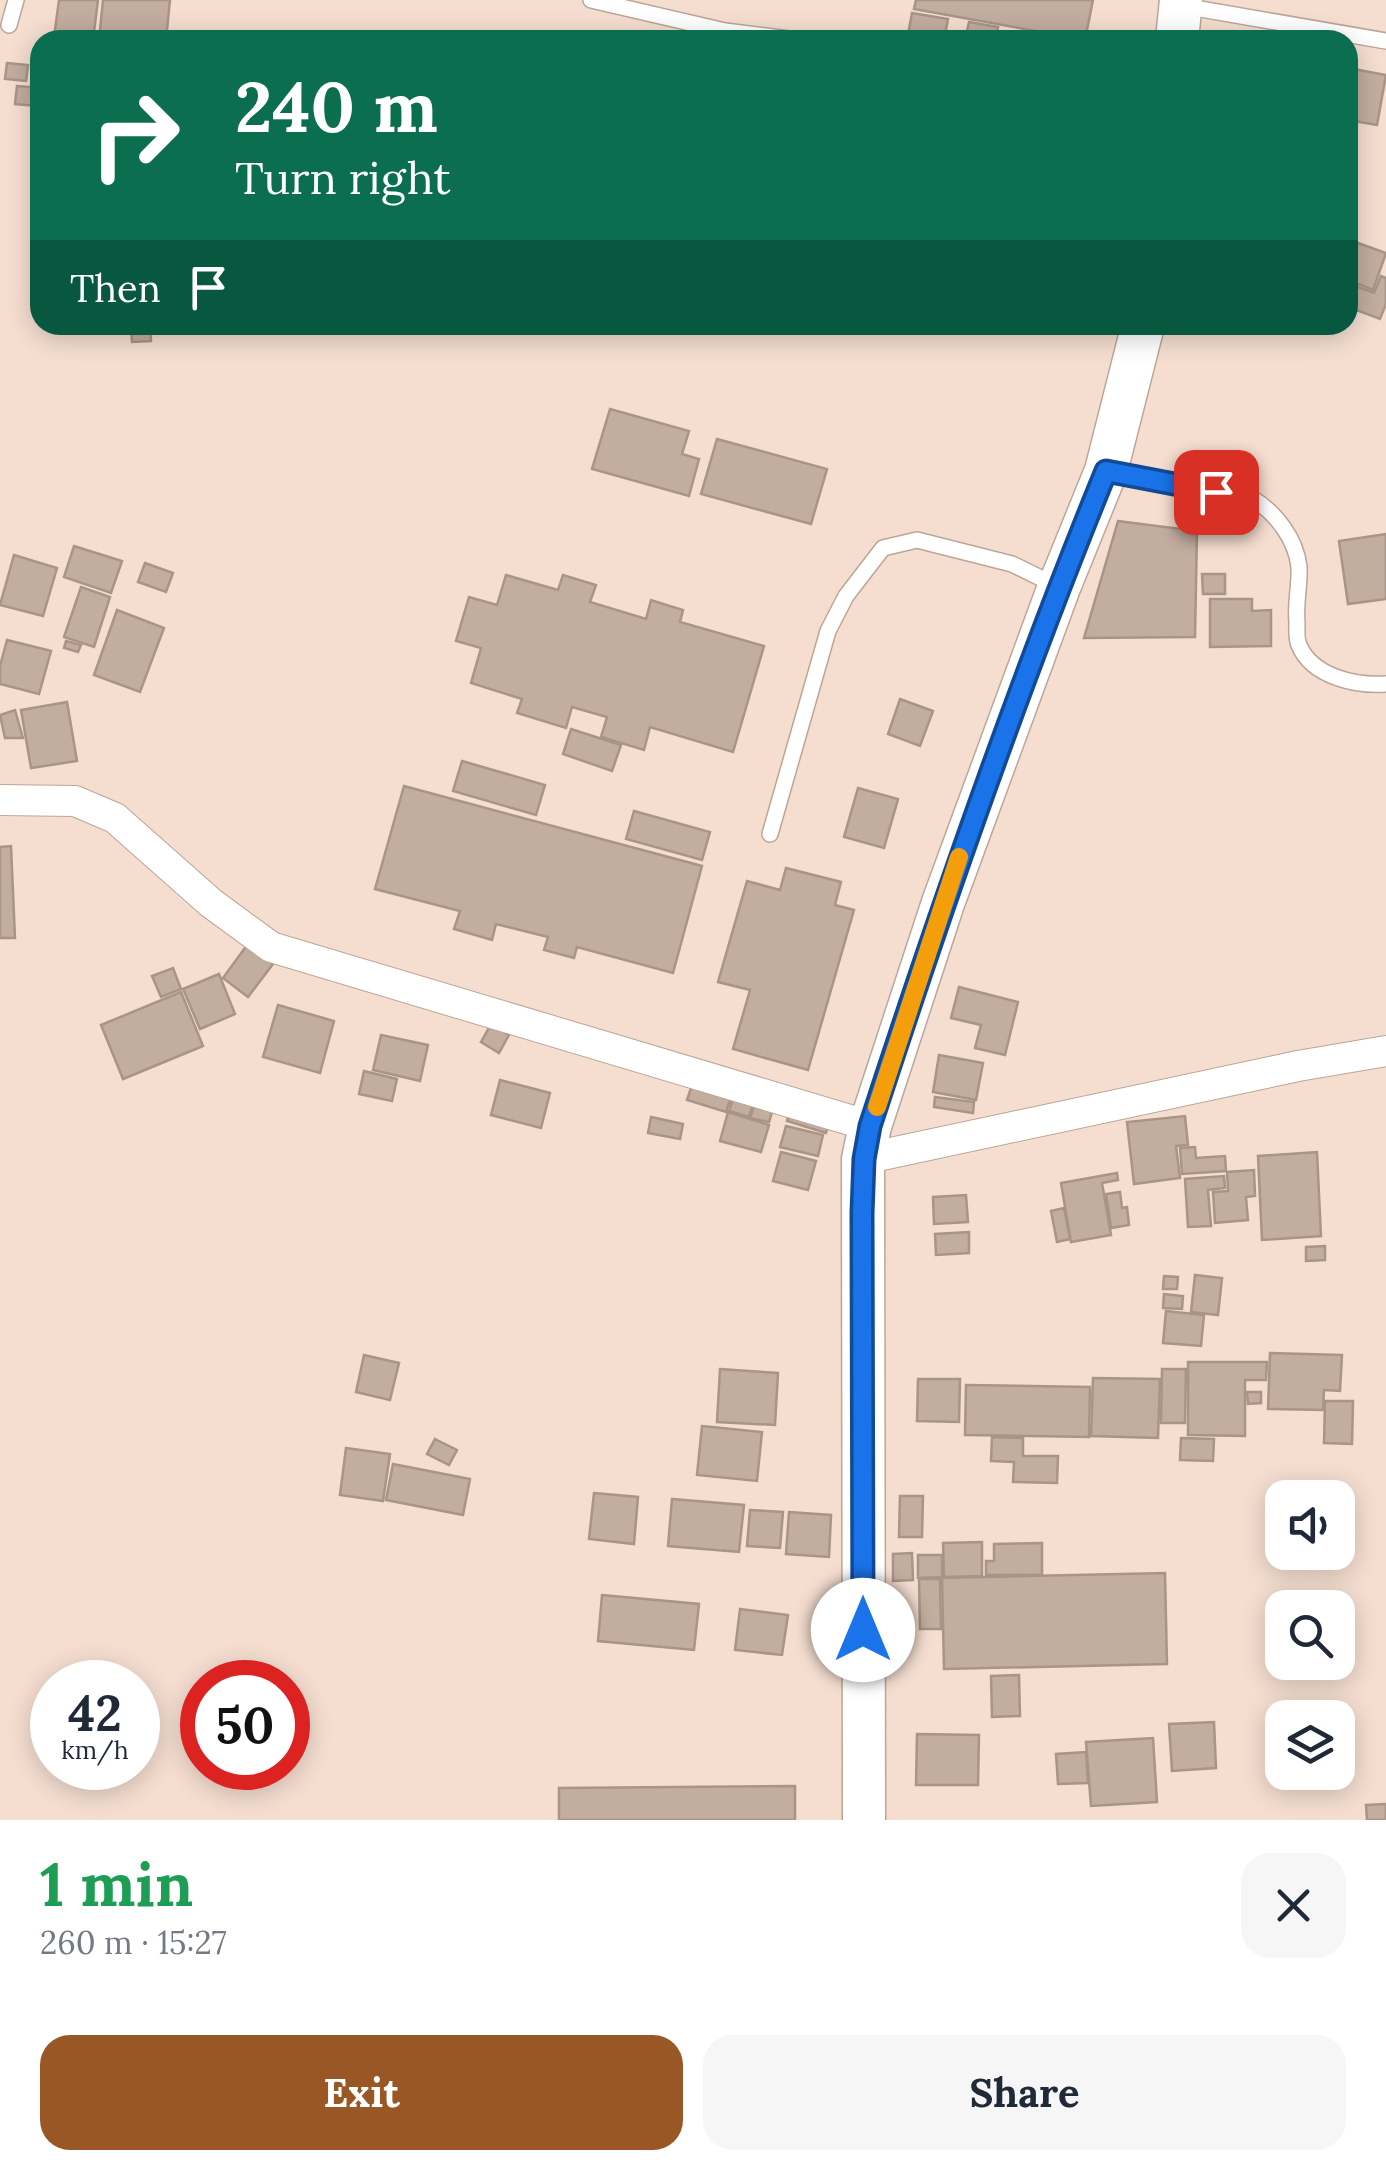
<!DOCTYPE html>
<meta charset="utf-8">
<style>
:root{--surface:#fff;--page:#f6f6f7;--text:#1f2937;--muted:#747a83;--accent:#9a5726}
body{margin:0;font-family:Lora,serif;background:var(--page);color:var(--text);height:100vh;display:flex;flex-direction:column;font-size:38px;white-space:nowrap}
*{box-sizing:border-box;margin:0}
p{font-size:32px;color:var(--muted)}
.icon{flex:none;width:55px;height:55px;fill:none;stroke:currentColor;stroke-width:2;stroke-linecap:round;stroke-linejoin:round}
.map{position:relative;height:1820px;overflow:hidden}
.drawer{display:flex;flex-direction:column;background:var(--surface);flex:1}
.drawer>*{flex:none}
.guide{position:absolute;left:30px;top:30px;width:1328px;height:305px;border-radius:30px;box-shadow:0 5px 25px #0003;background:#0b6e4f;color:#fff;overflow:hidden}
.tools{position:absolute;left:1265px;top:1480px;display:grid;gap:20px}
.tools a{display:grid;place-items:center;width:90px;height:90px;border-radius:20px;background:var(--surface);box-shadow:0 5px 25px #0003;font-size:50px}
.speed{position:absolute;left:30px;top:1660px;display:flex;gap:20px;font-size:50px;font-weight:700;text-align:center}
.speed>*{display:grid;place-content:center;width:130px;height:130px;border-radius:50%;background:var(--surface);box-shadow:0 5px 25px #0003;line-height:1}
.speed small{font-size:25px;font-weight:400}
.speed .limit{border:15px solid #d22;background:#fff;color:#111}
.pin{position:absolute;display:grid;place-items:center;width:85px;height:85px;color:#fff;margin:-42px;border-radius:20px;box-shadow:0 5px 15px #0006}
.me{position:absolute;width:110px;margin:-55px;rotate:0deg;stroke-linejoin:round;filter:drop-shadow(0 0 8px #0008)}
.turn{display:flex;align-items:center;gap:35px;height:210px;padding:0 40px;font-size:45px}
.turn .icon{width:130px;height:130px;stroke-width:2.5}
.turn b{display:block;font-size:70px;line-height:85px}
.then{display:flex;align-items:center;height:95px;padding:0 40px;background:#0003;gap:20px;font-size:38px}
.round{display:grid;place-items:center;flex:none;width:105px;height:105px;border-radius:30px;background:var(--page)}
.summary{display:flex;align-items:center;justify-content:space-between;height:170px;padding:0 40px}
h1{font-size:60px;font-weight:700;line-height:75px;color:#1e9e55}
.cta{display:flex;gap:20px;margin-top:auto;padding:20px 40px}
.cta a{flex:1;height:115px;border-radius:30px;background:var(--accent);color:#fff;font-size:40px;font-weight:700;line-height:115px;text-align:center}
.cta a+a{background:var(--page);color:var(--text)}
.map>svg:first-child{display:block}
</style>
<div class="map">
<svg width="1386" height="1820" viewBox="0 0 1386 1820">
<rect width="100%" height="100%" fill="#f5ded0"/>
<g fill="#c2ad9f" stroke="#a99487" stroke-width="2.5">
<polygon points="59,0 98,0 93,40 54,37"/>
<polygon points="103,0 170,0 166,40 99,40"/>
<polygon points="916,0 1093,0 1085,40 914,9"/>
<polygon points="912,13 948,19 944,40 907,40"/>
<polygon points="969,22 998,27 996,40 965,40"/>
<polygon points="7,63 28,65 26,81 5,79"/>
<polygon points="1348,68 1386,75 1377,125 1348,120"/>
<polygon points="17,86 39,88 37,106 15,104"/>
<polygon points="1358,243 1386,253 1373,290 1348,280 1348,270"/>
<polygon points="1381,276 1386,278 1386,304 1380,319 1348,307 1350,284 1374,293"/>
<polygon points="131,325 150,325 151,341 132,342"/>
<polygon points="610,409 689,431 682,454 699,459 689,496 592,469"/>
<polygon points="717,439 827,469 811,524 701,494"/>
<polygon points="1118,521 1197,531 1195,637 1084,638"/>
<polygon points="1386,534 1386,599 1348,604 1339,541"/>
<polygon points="74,546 122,561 111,593 64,577"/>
<polygon points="14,555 57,568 43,616 0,605"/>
<polygon points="145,563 173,573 166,592 138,582"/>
<polygon points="1202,574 1225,574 1225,594 1203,594"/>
<polygon points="506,575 558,590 563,575 596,585 590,602 646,619 651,600 683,610 680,622 764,646 733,752 650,727 644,750 601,737 607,717 572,707 566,728 517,713 522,699 471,683 481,648 456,641 469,597 497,605"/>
<polygon points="81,587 110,597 94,647 64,637"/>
<polygon points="1210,599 1252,599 1252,611 1271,610 1271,646 1210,647"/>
<polygon points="117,610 164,628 140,692 94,675"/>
<polygon points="7,640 51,651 39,694 0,684 0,666"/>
<polygon points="66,641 81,645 78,652 64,648"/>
<polygon points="900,699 933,711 920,746 888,734"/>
<polygon points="67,702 77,761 31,768 21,710"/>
<polygon points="15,710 23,738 5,738 0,715"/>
<polygon points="571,729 621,745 612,771 563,754"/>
<polygon points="462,761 545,785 536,815 453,791"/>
<polygon points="404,786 702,866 673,973 577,947 574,958 544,950 548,937 496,924 492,940 454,929 460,911 375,889"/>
<polygon points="858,788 898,799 884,848 844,837"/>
<polygon points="634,811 710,832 702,860 626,839"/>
<polygon points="11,846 15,938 0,938 0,847"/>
<polygon points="786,868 841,882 835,905 854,910 808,1070 733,1049 750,990 718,982 747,881 780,890"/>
<polygon points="250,941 276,960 248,997 223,978"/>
<polygon points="173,968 181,989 161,997 152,976"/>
<polygon points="219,974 235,1014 200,1029 183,989"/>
<polygon points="959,987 1018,1002 1005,1055 975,1048 981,1025 951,1018"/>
<polygon points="181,992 203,1046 123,1079 101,1025"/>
<polygon points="278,1005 334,1021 320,1073 263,1057"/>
<polygon points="491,1024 509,1035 499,1053 481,1042"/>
<polygon points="381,1035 428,1045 420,1081 373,1070"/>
<polygon points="939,1055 983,1063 976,1100 933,1092"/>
<polygon points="364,1071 397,1079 392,1101 359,1094"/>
<polygon points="695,1076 734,1088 726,1112 687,1100"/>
<polygon points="500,1080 550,1093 541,1128 491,1115"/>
<polygon points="736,1089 756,1095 749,1117 729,1111"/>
<polygon points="757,1097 775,1102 769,1122 750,1118"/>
<polygon points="935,1097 974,1102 973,1113 934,1107"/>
<polygon points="791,1107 830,1118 826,1133 787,1121"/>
<polygon points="728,1112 769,1125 761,1152 720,1141"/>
<polygon points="1185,1116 1188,1145 1176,1146 1180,1178 1134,1184 1127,1122"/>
<polygon points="651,1117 683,1124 680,1139 648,1133"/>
<polygon points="786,1126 823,1135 818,1156 780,1147"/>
<polygon points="1195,1147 1196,1158 1225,1156 1226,1171 1182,1174 1180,1148"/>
<polygon points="781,1152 816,1161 808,1190 773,1181"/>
<polygon points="1317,1152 1321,1236 1262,1240 1258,1156"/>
<polygon points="1254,1170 1255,1196 1246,1197 1248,1220 1215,1223 1213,1192 1228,1191 1227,1172"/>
<polygon points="1117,1173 1118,1180 1102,1183 1111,1235 1071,1242 1061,1183"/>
<polygon points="1224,1176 1225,1188 1208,1190 1211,1226 1188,1227 1185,1179"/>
<polygon points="1120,1192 1122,1208 1127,1207 1129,1225 1111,1228 1106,1194"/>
<polygon points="966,1195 968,1222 934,1224 933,1197"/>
<polygon points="1064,1208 1070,1239 1057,1242 1051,1211"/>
<polygon points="969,1232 969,1253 936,1255 935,1234"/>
<polygon points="1325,1246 1325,1260 1306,1261 1306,1247"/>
<polygon points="1195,1275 1222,1278 1218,1315 1191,1312"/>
<polygon points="1164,1276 1178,1277 1177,1289 1163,1289"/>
<polygon points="1164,1294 1183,1296 1182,1309 1163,1308"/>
<polygon points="1166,1311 1204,1315 1201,1346 1163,1343"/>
<polygon points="1270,1353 1342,1355 1340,1391 1324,1390 1323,1410 1268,1409"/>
<polygon points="364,1355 399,1363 390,1400 356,1392"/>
<polygon points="1188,1362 1267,1362 1266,1380 1245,1380 1245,1436 1188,1435"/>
<polygon points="720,1369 778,1373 775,1425 717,1422"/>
<polygon points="1162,1369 1186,1369 1185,1423 1161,1423"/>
<polygon points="1093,1378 1160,1379 1158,1438 1091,1436"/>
<polygon points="918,1379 960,1379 959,1422 917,1421"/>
<polygon points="966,1385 1090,1387 1089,1437 965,1435"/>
<polygon points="1247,1392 1261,1392 1261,1403 1248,1404"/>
<polygon points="1325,1401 1353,1401 1352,1444 1324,1443"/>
<polygon points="702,1426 762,1432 757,1481 697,1475"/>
<polygon points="992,1437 1023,1438 1023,1456 1058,1456 1057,1483 1013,1482 1014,1462 991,1461"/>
<polygon points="1181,1438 1214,1439 1213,1461 1180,1460"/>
<polygon points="435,1439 457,1450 449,1465 427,1454"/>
<polygon points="346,1448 390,1454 383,1501 340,1495"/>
<polygon points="393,1464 470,1479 463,1515 386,1500"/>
<polygon points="594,1493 638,1497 634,1544 589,1539"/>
<polygon points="900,1496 923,1496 922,1537 899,1537"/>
<polygon points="672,1499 744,1505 739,1552 668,1546"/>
<polygon points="750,1510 783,1512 780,1548 747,1546"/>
<polygon points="789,1512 831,1515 829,1557 786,1554"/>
<polygon points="982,1542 982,1576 944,1577 943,1543"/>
<polygon points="1042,1543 1042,1575 986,1575 986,1561 994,1561 994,1544"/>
<polygon points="912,1553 913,1580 893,1581 893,1554"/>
<polygon points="918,1555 942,1555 942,1577 918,1578"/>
<polygon points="1165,1573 1167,1664 944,1669 942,1578"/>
<polygon points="919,1579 940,1579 941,1629 920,1629"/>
<polygon points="602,1595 699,1604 694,1650 598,1641"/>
<polygon points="740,1609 788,1615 782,1655 735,1650"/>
<polygon points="1019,1675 1020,1716 992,1717 991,1676"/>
<polygon points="1214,1722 1216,1768 1172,1771 1169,1724"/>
<polygon points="917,1734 979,1735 978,1785 916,1785"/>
<polygon points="1153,1738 1157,1802 1091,1806 1086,1742"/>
<polygon points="1086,1752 1088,1783 1058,1784 1056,1754"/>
<polygon points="795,1786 795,1820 559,1820 559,1788"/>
<polygon points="1386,1804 1386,1820 1367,1820 1366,1805"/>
</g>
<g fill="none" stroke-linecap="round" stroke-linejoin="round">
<g stroke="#bba698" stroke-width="18">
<g id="service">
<polyline points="591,0 725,31 798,40"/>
<polyline points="1183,6 1386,41"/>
<polyline points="9,25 16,0"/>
<path d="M1110,472L1253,499C1276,513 1296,539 1299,567C1300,585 1295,604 1297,622C1297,629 1296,639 1299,645C1312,677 1356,686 1386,684"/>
<polyline points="770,834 828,631 846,596 883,548 917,540 1012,564 1055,585"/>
</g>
</g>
<g stroke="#bba698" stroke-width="32">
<g id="minor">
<polyline points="0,800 75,801 115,818 211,903 271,947 870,1126"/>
<polyline points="863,1159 1298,1066 1386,1051"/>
</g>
</g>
<g stroke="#bba698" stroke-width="45">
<g id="secondary">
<polyline points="1177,40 1181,0"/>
<polyline points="864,1820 863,1159 870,1126 943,903 1059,587 1106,471 1143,325"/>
</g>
</g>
<use href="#service" stroke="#fff" stroke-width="15"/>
<use href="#minor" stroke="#fff" stroke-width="30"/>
<use href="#secondary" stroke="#fff" stroke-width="42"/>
</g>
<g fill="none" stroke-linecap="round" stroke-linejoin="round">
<g stroke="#114b97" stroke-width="25">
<path id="route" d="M863,1630L862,1213L864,1159L870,1126C942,905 1018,686 1106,471L1216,492"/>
</g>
<use href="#route" stroke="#1a73e8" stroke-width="18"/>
<polyline stroke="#f59e0b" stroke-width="18" points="877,1107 959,857"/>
</g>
</svg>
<div class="tools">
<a><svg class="icon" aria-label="sound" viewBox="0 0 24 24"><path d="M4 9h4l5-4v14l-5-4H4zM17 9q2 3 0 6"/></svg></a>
<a><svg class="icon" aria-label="search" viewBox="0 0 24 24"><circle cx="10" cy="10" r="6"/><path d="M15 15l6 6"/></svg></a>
<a><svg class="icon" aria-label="layers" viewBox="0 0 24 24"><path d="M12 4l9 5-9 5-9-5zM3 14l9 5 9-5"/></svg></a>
</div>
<div class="speed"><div>42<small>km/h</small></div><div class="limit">50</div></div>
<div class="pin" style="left:1216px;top:492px;background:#d93025"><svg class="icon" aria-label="arrive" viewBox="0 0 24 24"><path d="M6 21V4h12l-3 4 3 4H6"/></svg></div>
<svg class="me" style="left:863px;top:1630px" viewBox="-20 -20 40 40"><circle r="19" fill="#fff"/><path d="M0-13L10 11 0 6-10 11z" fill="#1a73e8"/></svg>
<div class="guide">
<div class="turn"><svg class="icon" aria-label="right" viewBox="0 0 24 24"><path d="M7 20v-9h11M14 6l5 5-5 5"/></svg><div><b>240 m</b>Turn right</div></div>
<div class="then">Then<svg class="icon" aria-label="arrive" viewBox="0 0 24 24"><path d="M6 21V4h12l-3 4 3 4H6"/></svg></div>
</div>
</div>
<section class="drawer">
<div class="summary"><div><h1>1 min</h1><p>260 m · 15:27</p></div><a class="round"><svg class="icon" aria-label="close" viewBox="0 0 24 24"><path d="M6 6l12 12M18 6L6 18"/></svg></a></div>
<div class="cta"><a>Exit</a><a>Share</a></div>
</section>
